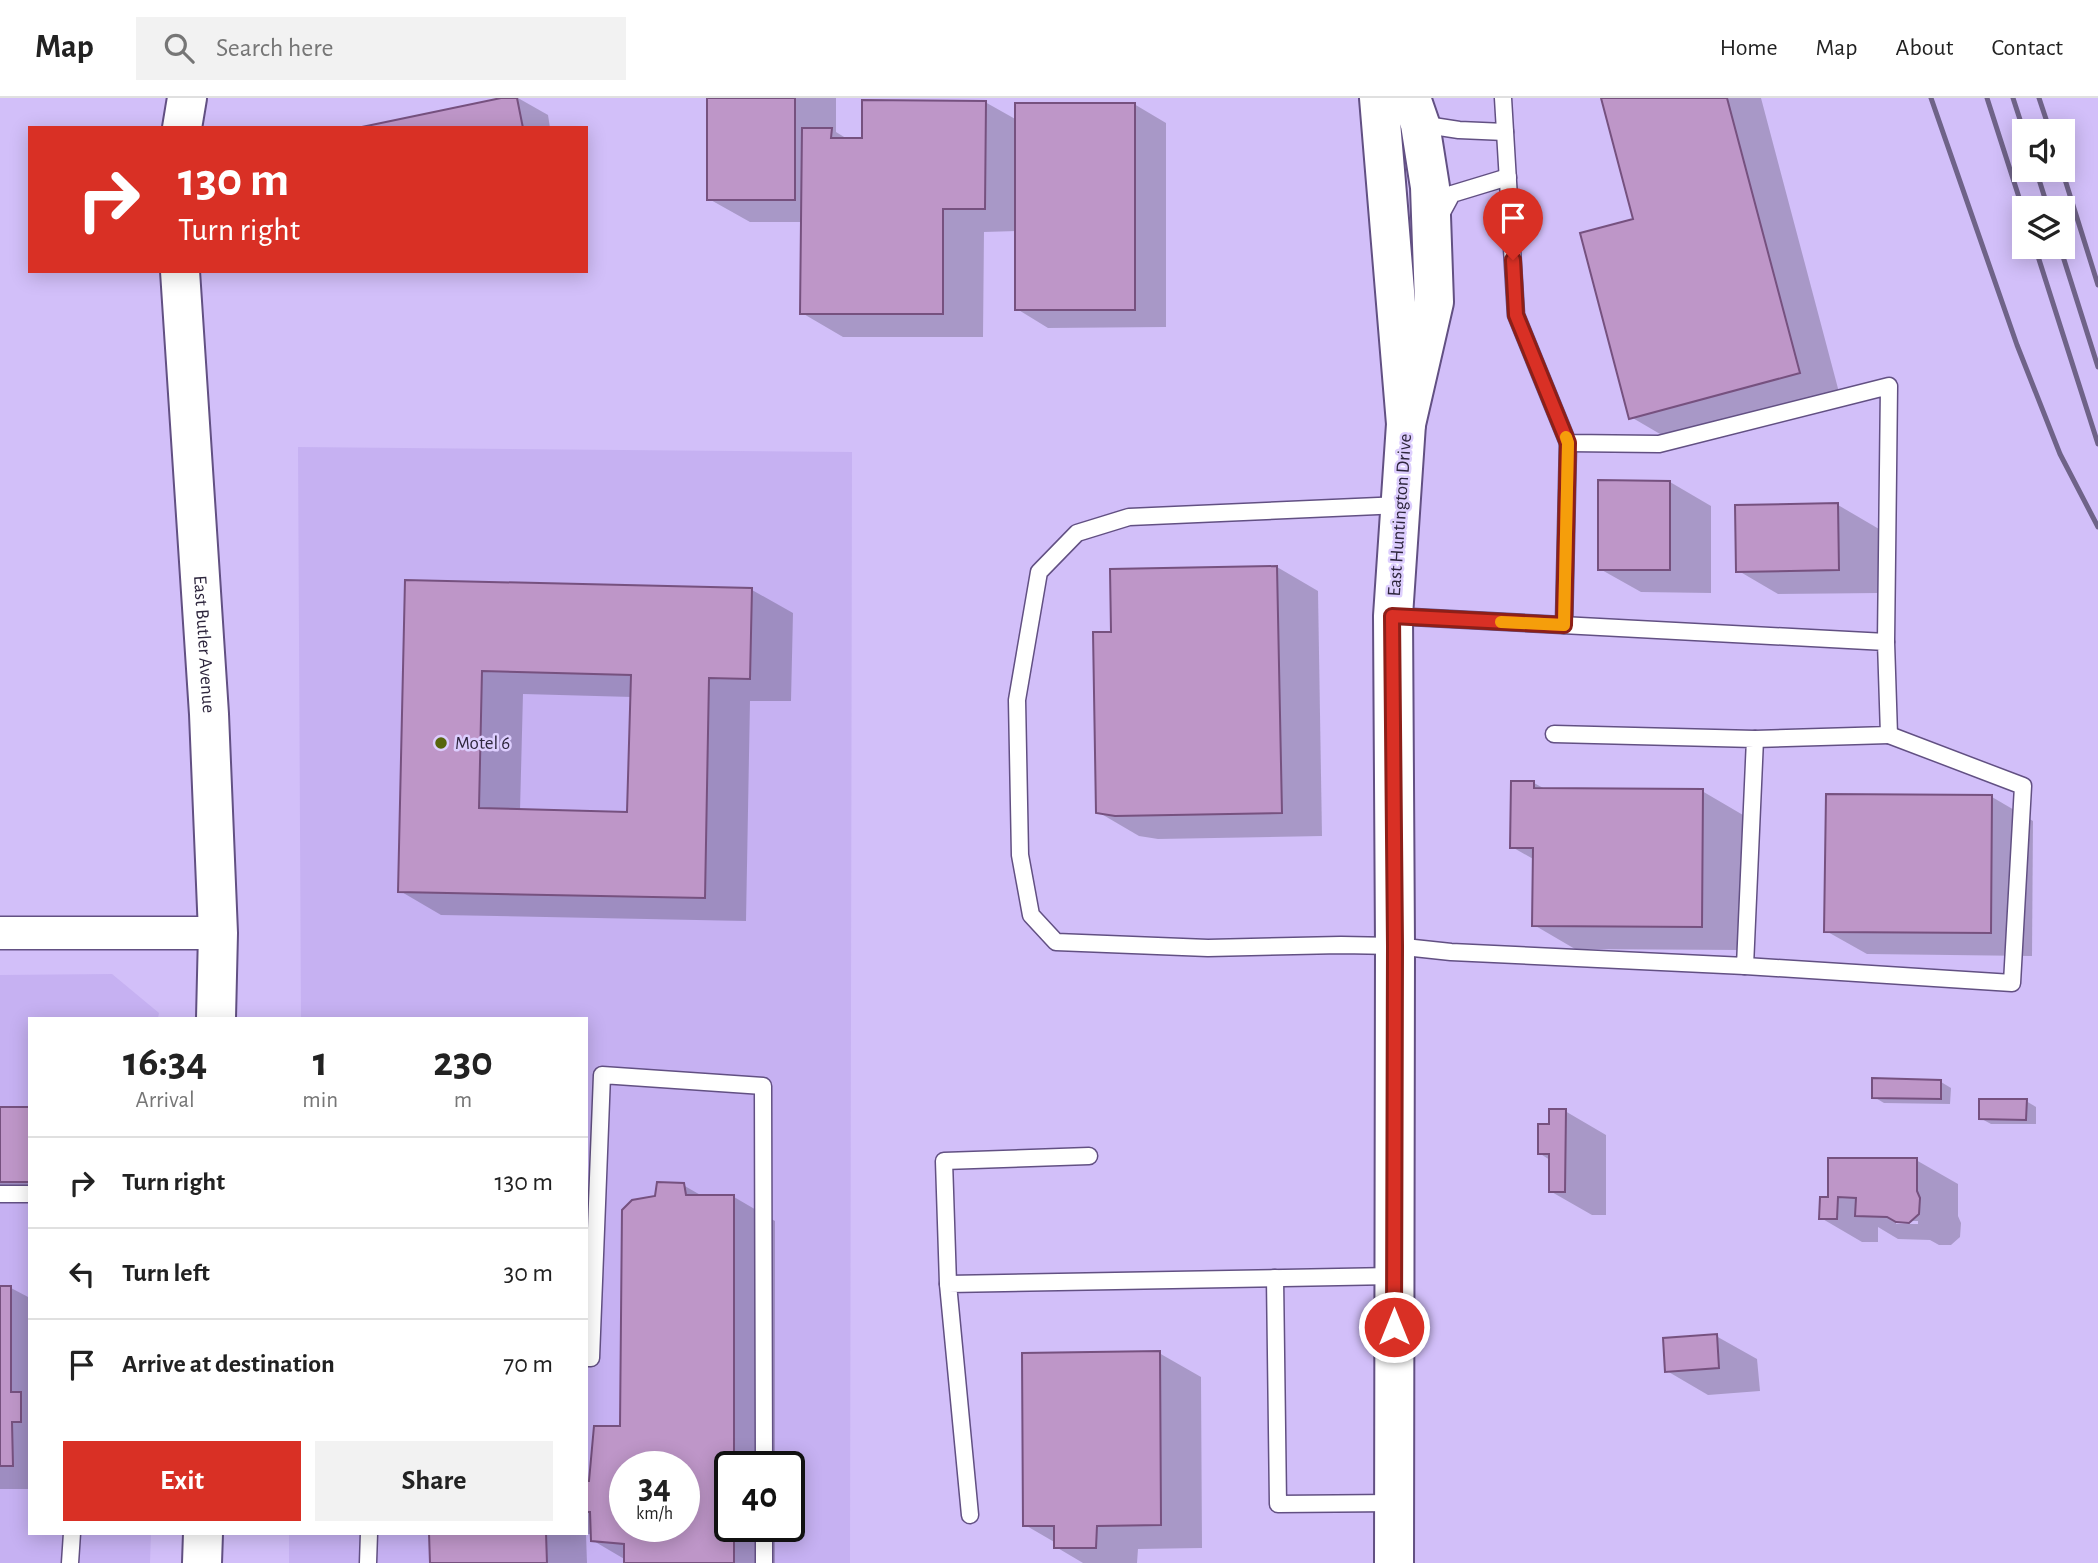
<!DOCTYPE html>
<style>
:root{--surface:#fff;--page:#f2f2f2;--text:#222;--muted:#767676;--line:#e0e0e0;--accent:#d93025}
body{margin:0;font-family:"Alegreya Sans",sans-serif;background:var(--page);color:var(--text);height:100vh;display:flex;flex-direction:column;font-size:26px;white-space:nowrap}
*{box-sizing:border-box;margin:0}
p{font-size:23px;color:var(--muted)}
.icon{flex:none;width:38px;height:38px;fill:none;stroke:currentColor;stroke-width:2;stroke-linecap:round;stroke-linejoin:round}
.map{position:relative;flex:1;overflow:hidden}
.drawer{position:absolute;left:28px;top:919px;width:560px;height:518px;display:flex;flex-direction:column;background:var(--surface);border-radius:0px;box-shadow:0 4px 18px #0003}
.drawer>*{flex:none}
.banner{position:absolute;left:28px;top:28px;width:560px;height:147px;border-radius:0px;box-shadow:0 4px 18px #0003;background:#d93025;color:#fff;overflow:hidden}
.controls{position:absolute;left:2012px;top:21px;display:grid;gap:14px}
.controls a{display:grid;place-items:center;width:63px;height:63px;border-radius:0px;background:var(--surface);box-shadow:0 4px 18px #0003;font-size:35px}
.speed{position:absolute;left:609px;top:1353px;display:flex;gap:14px;font-size:35px;font-weight:700;text-align:center}
.speed>*{display:grid;place-content:center;width:91px;height:91px;border-radius:50%;background:var(--surface);box-shadow:0 4px 18px #0003;line-height:1}
.speed small{font-size:18px;font-weight:400}
.speed .limit{border:4px solid #111;border-radius:10px;background:#fff;color:#111}
.pin{position:absolute;display:grid;place-items:center;width:60px;height:60px;color:#fff;margin:-72px -30px;border-radius:50% 50% 50% 0;rotate:-45deg;box-shadow:0 0 7px #0007}
.pin .icon{rotate:45deg}
.me{position:absolute;width:77px;margin:-38px;rotate:0deg;stroke-linejoin:round;filter:drop-shadow(0 0 5px #0008)}
.turn{display:flex;align-items:center;gap:24px;height:147px;padding:0 35px;font-size:32px}
.turn .icon{width:91px;height:91px;stroke-width:2.5}
.turn b{display:block;font-size:49px;line-height:60px}
.eta{display:flex;justify-content:space-evenly;align-items:center;height:119px;text-align:center}
.eta b{font-size:42px;font-weight:700;line-height:49px}
.primary-button{display:flex;gap:14px;margin-top:auto;padding:14px 35px}
.primary-button a{flex:1;height:80px;border-radius:0px;background:var(--accent);color:#fff;font-size:28px;font-weight:700;line-height:80px;text-align:center}
.primary-button a+a{background:var(--page);color:var(--text)}
ul{padding:0;list-style:none}
li{display:flex;align-items:center;gap:21px;height:91px;padding:0 35px;border-top:2px solid var(--line)}
li div{flex:1}
li b{display:block;font-size:26px}
li em{font-style:normal}
header{display:flex;align-items:center;gap:42px;box-sizing:border-box;height:98px;padding:0 35px;background:var(--surface);border-bottom:2px solid var(--line)}
header strong{font-size:33px}
nav{display:flex;gap:38px;margin-inline-start:auto;font-size:24px}
.search{width:490px;height:63px;background:var(--page);display:flex;align-items:center;gap:18px;box-sizing:border-box;padding:0 24px;border-radius:0px;color:var(--muted);font-size:26px}
.map>svg:first-child{display:block}
</style>
<header>
<strong>Map</strong>
<div class="search"><svg class="icon" aria-label="search" viewBox="0 0 24 24"><circle cx="10" cy="10" r="6"/><path d="M15 15l6 6"/></svg>Search here</div>
<nav><a>Home</a><a>Map</a><a>About</a><a>Contact</a></nav>
</header>
<div class="map">
<svg width="2098" height="1465" viewBox="0 0 2098 1465">
<rect width="100%" height="100%" fill="#d2bff9"/>
<g fill="#c6b1f2" fill-rule="evenodd">
<path d="M298,349L852,354L850,1465H289V1435H586V920H301ZM625,1368H684V1428H625ZM730,1368H789V1428H730Z"/>
<polygon points="112,876 159,915 158,920 30,920 30,1435 151,1435 150,1465 0,1465 0,877"/>
</g>
<g fill="#0003" fill-rule="evenodd">
<polygon points="510,0 518,0 548,17 550,30 365,30"/>
<polygon points="709,0 836,0 836,34 849,42 863,42 985,4 1017,22 1134,6 1166,25 1166,229 1048,230 1017,211 1017,133 984,134 983,239 843,239 802,215 803,124 750,124 709,101"/>
<polygon points="1602,0 1761,0 1840,298 1672,343 1631,319 1635,123"/>
<polygon points="1670,384 1711,408 1711,495 1641,494 1600,471"/>
<polygon points="1838,407 1879,431 1879,495 1778,496 1737,472"/>
<polygon points="1277,469 1318,493 1322,738 1158,741 1139,738 1098,714 1112,535"/>
<path d="M407,484L752,492L793,515L791,603H750L746,823L441,817L400,793ZM523,596L632,599L629,716L520,713Z"/>
<polygon points="1534,685 1545,691 1702,693 1743,717 1742,852 1575,851 1534,827 1535,762 1512,749"/>
<polygon points="1992,699 2033,723 2032,858 1867,856 1826,833"/>
<polygon points="1941,984 1951,990 1950,1006 1884,1005 1874,999"/>
<polygon points="2026,1003 2036,1009 2036,1026 1991,1026 1980,1020"/>
<rect x="0" y="1011" width="30" height="90"/>
<polygon points="1565,1013 1606,1037 1606,1117 1592,1117 1550,1093 1550,1062 1539,1055 1551,1028"/>
<path d="M1916,1062L1958,1086V1118L1961,1125L1960,1139L1951,1147H1939L1930,1142L1898,1141L1878,1129V1144H1862L1821,1120L1830,1101ZM1896,1123H1918V1126H1896Z"/>
<path d="M683,1087L704,1099H734L775,1123V1368H730V1428H775V1465H626V1462L592,1442V1436H586L587,1465H431V1435H586V1385H590L622,1330L656,1099ZM625,1368H684V1428H625Z"/>
<polygon points="0,1190 11,1190 30,1200 30,1391 0,1391"/>
<polygon points="1716,1238 1757,1261 1760,1293 1708,1297 1667,1273"/>
<polygon points="1159,1255 1201,1279 1202,1450 1138,1451 1137,1465 1083,1465 1056,1449 1056,1445 1025,1427"/>
</g>
<g fill="#be96c8" stroke="#76517f" stroke-width="2" fill-rule="evenodd">
<polygon points="501,0 517,0 523,30 357,30"/>
<rect x="707" y="0" width="88" height="102"/>
<polygon points="1601,0 1727,0 1800,275 1629,321 1580,135 1633,121"/>
<polygon points="862,2 986,3 985,111 943,111 943,216 800,216 802,30 832,30 831,40 862,40"/>
<rect x="1015" y="5" width="120" height="207"/>
<polygon points="1598,382 1670,383 1670,472 1598,472"/>
<polygon points="1838,405 1839,472 1736,474 1735,407"/>
<polygon points="1277,468 1282,715 1115,718 1096,715 1093,534 1111,534 1110,471"/>
<path d="M405,482L752,490L750,581L709,580L705,800L398,794ZM482,573L631,577L627,714L479,710Z"/>
<polygon points="1511,683 1534,683 1534,690 1703,691 1702,829 1532,828 1533,750 1510,750"/>
<polygon points="1826,696 1992,697 1991,835 1824,834"/>
<polygon points="1872,980 1941,982 1941,1001 1872,1000"/>
<polygon points="1979,1001 2027,1001 2026,1022 1979,1021"/>
<rect x="0" y="1009" width="30" height="75"/>
<polygon points="1549,1011 1566,1011 1565,1094 1549,1094 1549,1056 1538,1056 1538,1026 1549,1026"/>
<polygon points="1828,1060 1917,1060 1917,1093 1920,1100 1919,1116 1909,1125 1896,1124 1887,1119 1855,1118 1856,1100 1838,1099 1837,1121 1819,1121 1820,1099 1828,1099"/>
<path d="M657,1084L684,1085L686,1097H734V1368H730V1428H734V1465H624V1446L591,1443L590,1414H586V1383H589L594,1328H620L622,1112L632,1102L655,1098ZM625,1368H684V1428H625Z"/>
<polygon points="0,1188 11,1188 11,1294 21,1294 21,1324 12,1324 13,1368 0,1368"/>
<polygon points="1717,1236 1719,1270 1665,1274 1663,1240"/>
<polygon points="1160,1253 1161,1427 1097,1428 1096,1450 1054,1450 1054,1428 1023,1428 1022,1255"/>
<polygon points="429,1435 546,1435 547,1465 430,1465"/>
</g>
<g fill="none" stroke-linecap="round" stroke-linejoin="round">
<g stroke="#625083" stroke-width="19">
<g id="lane">
<polyline points="1503,0 1516,217 1568,345 1659,346 1889,288 1886,544"/>
<polyline points="1420,26 1459,32 1505,34"/>
<polyline points="1439,120 1452,96 1508,79"/>
<polyline points="1401,407 1129,419 1077,435 1039,474 1017,602 1020,757 1031,817 1056,844 1208,850 1341,847 1395,848 1451,854 1745,868 1755,641 1554,636"/>
<polyline points="1393,518 1886,544 1889,637 1755,641"/>
<polyline points="1564,527 1568,345"/>
<polyline points="1745,868 2012,885 2023,688 1889,637"/>
<polyline points="0,1096 30,1096"/>
<polyline points="1275,1180 1278,1406 1394,1405"/>
<polyline points="948,1186 944,1063 1089,1058"/>
<polyline points="586,1260 591,1260 602,977 763,988 764,1368"/>
<polyline points="970,1417 948,1186 1393,1178"/>
<polyline points="764,1428 764,1465"/>
<polyline points="70,1465 72,1435"/>
<polyline points="368,1465 369,1435"/>
</g>
</g>
<g stroke="#625083" stroke-width="35">
<polyline id="street" points="0,835 218,835"/>
</g>
<g stroke="#625083" stroke-width="42">
<polyline id="secondary" points="1379,0 1406,326 1393,518 1395,848 1394,1465"/>
</g>
<g stroke="#625083" stroke-width="42">
<g id="primary">
<polyline points="182,30 187,0"/>
<path id="s1" d="M180,173L209,616L218,835L216,920"/>
<polyline points="1406,326 1434,204 1430,89 1420,26 1411,0"/>
<polyline points="202,1465 203,1435"/>
</g>
</g>
<use href="#lane" stroke="#fff" stroke-width="16"/>
<use href="#street" stroke="#fff" stroke-width="32"/>
<use href="#secondary" stroke="#fff" stroke-width="38"/>
<use href="#primary" stroke="#fff" stroke-width="38"/>
<g stroke="#6f6388" stroke-width="5">
<polyline points="1931,0 2017,247 2060,356 2098,429"/>
<polyline points="1987,0 2025,118"/>
<polyline points="2013,0 2025,37"/>
<polyline points="2039,0 2050,33"/>
<polyline points="2036,72 2048,110"/>
<polyline points="2062,72 2098,187"/>
<polyline points="2035,149 2098,346"/>
<polyline points="2060,149 2098,269"/>
</g>
</g>
<g fill="none" stroke-linecap="round" stroke-linejoin="round">
<g stroke="#8d1f18" stroke-width="18">
<polyline id="route" points="1394,1229 1395,848 1392,518 1564,527 1568,345 1516,217 1513,162"/>
</g>
<use href="#route" stroke="#d93025" stroke-width="12"/>
<polyline stroke="#f59e0b" stroke-width="12" points="1501,524 1564,527 1568,345 1566,339"/>
</g>
<circle fill="#57660c" stroke="#ddcefe" stroke-width="2.5" cx="441" cy="645" r="7"/>
<g text-anchor="middle" dominant-baseline="central" stroke-width="5" stroke-linejoin="round" paint-order="stroke">
<g font-size="19" fill="#2e263d" stroke="#ddcefe">
<text transform="translate(1400 417) rotate(-86)">East Huntington Drive</text>
<text stroke="none"><textPath href="#s1" startOffset="374">East Butler Avenue</textPath></text>
</g>
<g font-size="19" fill="#2e263d" stroke="#ddcefe" text-anchor="start">
<text x="455" y="645">Motel 6</text>
</g>
</g>
</svg>
<div class="controls">
<a><svg class="icon" aria-label="sound" viewBox="0 0 24 24"><path d="M4 9h4l5-4v14l-5-4H4zM17 9q2 3 0 6"/></svg></a>
<a><svg class="icon" aria-label="layers" viewBox="0 0 24 24"><path d="M12 4l9 5-9 5-9-5zM3 14l9 5 9-5"/></svg></a>
</div>
<div class="speed"><div>34<small>km/h</small></div><div class="limit">40</div></div>
<div class="pin" style="left:1513px;top:162px;background:#d93025"><svg class="icon" aria-label="arrive" viewBox="0 0 24 24"><path d="M6 21V4h12l-3 4 3 4H6"/></svg></div>
<svg class="me" style="left:1394px;top:1229px" viewBox="-20 -20 40 40"><circle r="17" fill="#d93025" stroke="#fff" stroke-width="3"/><path d="M0-11L8 9 0 5-8 9z" fill="#fff"/></svg>
<div class="banner">
<div class="turn"><svg class="icon" aria-label="right" viewBox="0 0 24 24"><path d="M7 20v-9h11M14 6l5 5-5 5"/></svg><div><b>130 m</b>Turn right</div></div>
</div>
<section class="drawer">
<div class="eta">
<div><b>16:34</b><p>Arrival</p></div>
<div><b>1</b><p>min</p></div>
<div><b>230</b><p>m</p></div>
</div>
<ul>
<li><svg class="icon" aria-label="right" viewBox="0 0 24 24"><path d="M7 20v-9h11M14 6l5 5-5 5"/></svg><div><b>Turn right</b></div><em>130 m</em></li>
<li><svg class="icon" aria-label="left" viewBox="0 0 24 24"><path d="M17 20v-9H6M10 6l-5 5 5 5"/></svg><div><b>Turn left</b></div><em>30 m</em></li>
<li><svg class="icon" aria-label="arrive" viewBox="0 0 24 24"><path d="M6 21V4h12l-3 4 3 4H6"/></svg><div><b>Arrive at destination</b></div><em>70 m</em></li>
</ul>
<div class="primary-button"><a>Exit</a><a>Share</a></div>
</section>
</div>
